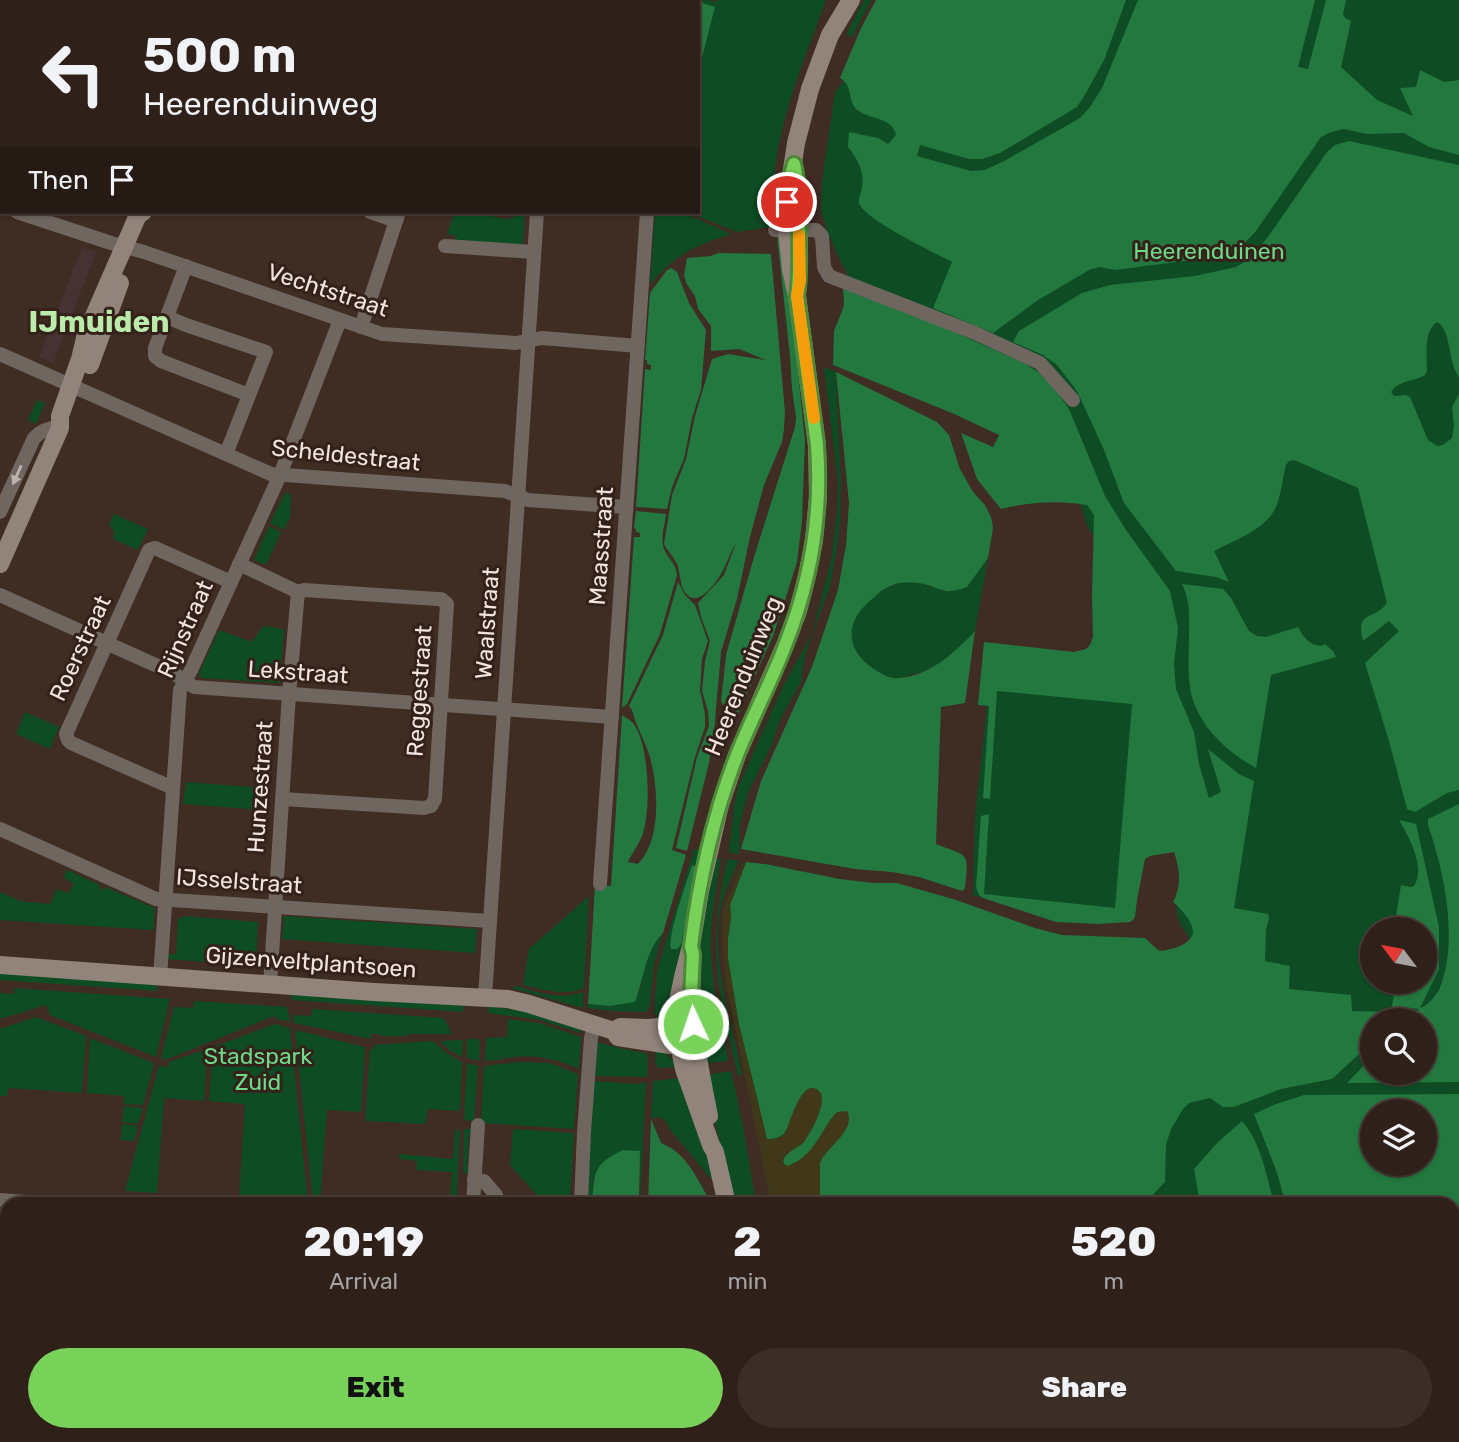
<!DOCTYPE html>
<style>
:root{--surface:#2f211a;--page:#3b2e27;--text:#f1f3f6;--muted:#a7a3a2;--line:#4a3e39;--accent:#78d259}
body{margin:0;font-family:Rubik,sans-serif;background:var(--page);color:var(--text);height:100vh;display:flex;flex-direction:column;font-size:26px;white-space:nowrap}
*{box-sizing:border-box;margin:0}
p{font-size:23px;color:var(--muted)}
.icon{flex:none;width:38px;height:38px;fill:none;stroke:currentColor;stroke-width:2;stroke-linecap:round;stroke-linejoin:round}
.map{position:relative;flex:1;overflow:hidden}
.sheet{position:absolute;left:0px;top:1197px;width:1460px;height:245px;display:flex;flex-direction:column;background:var(--surface);border-radius:21px 21px 0 0;box-shadow:0 2px 5px #0004,0 0 0 2px var(--line)}
.sheet>*{flex:none}
.hud{position:absolute;left:0px;top:0px;width:700px;height:214px;box-shadow:0 2px 5px #0004,0 0 0 2px var(--line);background:#2f211a;color:var(--text);overflow:hidden}
.needle{width:46px;rotate:302deg}
.buttons{position:absolute;left:1360px;top:917px;display:grid;gap:14px}
.buttons a{display:grid;place-items:center;width:77px;height:77px;border-radius:50%;background:var(--surface);box-shadow:0 2px 5px #0004,0 0 0 2px var(--line);font-size:35px}
.pin{position:absolute;display:grid;place-items:center;width:60px;height:60px;color:#fff;margin:-30px;border:4px solid #fff;border-radius:50%;box-shadow:0 2px 7px #0007}
.me{position:absolute;width:77px;margin:-38px;rotate:357deg;stroke-linejoin:round;filter:drop-shadow(0 0 5px #0008)}
.turn{display:flex;align-items:center;gap:24px;height:147px;padding:0 28px;font-size:32px}
.turn .icon{width:91px;height:91px;stroke-width:2.5}
.turn b{display:block;font-size:49px;line-height:60px}
.then{display:flex;align-items:center;height:66px;padding:0 28px;background:#0003;gap:14px;font-size:26px}
.eta{display:flex;justify-content:space-evenly;align-items:center;height:119px;text-align:center}
.eta b{font-size:42px;font-weight:800;line-height:49px}
.button{display:flex;gap:14px;margin-top:auto;padding:14px 28px}
.button a{flex:1;height:80px;border-radius:42px;background:var(--accent);color:#111;font-size:28px;font-weight:800;line-height:80px;text-align:center}
.button a+a{background:var(--page);color:var(--text)}
.map>svg:first-child{display:block}
</style>
<div class="map">
<svg width="1459" height="1442" viewBox="0 0 1459 1442">
<rect width="100%" height="100%" fill="#3f2c23"/>
<polygon fill="#473233" points="82,247 96,252 53,363 39,357"/>
<g fill="#0e4c24" fill-rule="evenodd">
<path d="M693,0H709L716,2L717,0H826C807,53 784,106 776,162C772,183 772,205 771,227L737,232L687,212H698V69L715,7Z"/>
<polygon points="864,0 871,0 852,37 846,34"/>
<path d="M884,0H1459V1442H773L770,1435H1452V1204H771L726,983L722,943L723,910L743,862H746L739,885L1179,955L1191,943C1189,935 1183,930 1180,923C1172,905 1179,888 1184,871L1109,554L1088,528L1071,474L854,295L846,270L844,269L827,231L821,210L822,182L835,92L844,80ZM1372,929H1424V982H1372ZM1372,1020H1424V1073H1372ZM1372,1111H1424V1164H1372Z"/>
<path d="M462,212H492L495,217C505,219 512,222 517,212H525L523,245L455,241V235L447,234L454,214L460,216Z"/>
<path d="M655,212H681L729,233V235C695,245 673,256 650,285Z"/>
<polygon points="824,367 836,372 836,378 841,484 840,524 834,566 830,586 805,655 801,682 780,720 772,744 748,793 740,824 739,855 729,852 734,806 739,785 783,686 812,634 831,561 837,514 838,482"/>
<polygon points="37,400 45,403 36,424 28,420"/>
<polygon points="285,493 291,494 290,518 284,530 270,523"/>
<polygon points="114,514 148,529 138,550 113,539 114,531 109,525"/>
<polygon points="269,526 281,532 266,565 254,560"/>
<polygon points="988,558 975,631 958,649 940,663 922,672 899,678 886,677 866,664 853,647 851,636 853,621 863,607 884,588 906,581 918,582 947,591 967,587"/>
<polygon points="263,626 284,629 280,683 201,678 199,673 219,630 252,642"/>
<polygon points="992,662 1135,674 1119,912 973,896 975,814"/>
<polygon points="25,712 59,727 50,749 16,734"/>
<polygon points="186,782 267,788 264,810 183,804"/>
<path d="M694,849L702,850L670,1012L664,1019L657,1022V1014L654,1013L657,970ZM692,865L697,867L690,900L670,945Z"/>
<path d="M719,858L721,859C716,891 709,924 711,956C713,991 722,1025 728,1059L726,1061L702,1064L695,981L699,943L714,861Z"/>
<path d="M727,859L738,861C733,876 724,891 721,907C710,961 732,1023 742,1075L738,1076C729,1037 717,992 716,952C715,921 721,889 727,859Z"/>
<polygon points="67,870 100,885 99,888 103,890 105,887 155,908 153,930 0,920 0,892 20,901 50,904 56,889 68,893 74,884 63,877"/>
<path d="M589,896L584,988C563,997 543,989 523,985L529,949Z"/>
<polygon points="183,916 258,922 256,960 264,961 264,966 167,959 167,954 176,954 178,918 183,918"/>
<polygon points="284,916 477,929 475,953 282,939"/>
<path d="M663,933L654,964L650,1006L646,1012L612,1011L587,1008L588,1004L610,1006L640,990C643,970 649,948 663,933Z"/>
<polygon points="0,971 158,982 157,991 0,980"/>
<path d="M517,986C537,993 562,1000 583,992V1008L511,988Z"/>
<polygon points="14,988 170,999 156,1057 50,1015 46,1005 0,1019 0,993 14,994"/>
<polygon points="291,992 464,1005 463,1012 292,1000"/>
<polygon points="194,1001 287,1007 290,1022 276,1019 274,1016 165,1060 161,1058 174,1007 193,1008"/>
<polygon points="489,1006 529,1012 581,1029 581,1033 540,1020 488,1013"/>
<polygon points="312,1009 444,1018 452,1034 408,1034 407,1036 381,1036 380,1034 371,1034 371,1039 294,1023 293,1015 311,1016"/>
<polygon points="36,1017 86,1036 82,1093 8,1088 7,1096 0,1096 0,1029"/>
<path d="M508,1019L539,1023L581,1037L579,1069C558,1059 536,1054 513,1057C503,1059 495,1061 485,1061L486,1038L507,1037Z"/>
<polygon points="275,1024 290,1028 308,1203 239,1198 245,1104 209,1101 213,1047"/>
<polygon points="295,1030 365,1047 361,1112 327,1110 320,1204 313,1203"/>
<polygon points="90,1038 154,1063 143,1105 124,1104 124,1096 87,1093"/>
<polygon points="467,1039 480,1039 479,1061 467,1058"/>
<polygon points="463,1040 462,1057 449,1050 440,1041"/>
<polygon points="433,1041 445,1052 462,1062 460,1111 428,1109 425,1124 365,1121 370,1049 373,1049 374,1045"/>
<polygon points="596,1042 624,1049 645,1053 648,1055 647,1077 595,1076"/>
<polygon points="207,1049 204,1101 164,1098 157,1193 125,1191 159,1065 167,1068 169,1062"/>
<polygon points="656,1049 668,1055 678,1067 658,1068 655,1063"/>
<polygon points="519,1062 550,1063 578,1074 574,1129 483,1123 483,1121 481,1120 484,1066"/>
<polygon points="467,1063 478,1066 474,1121 464,1120"/>
<polygon points="731,1071 743,1126 756,1204 734,1204 704,1075"/>
<path d="M682,1078L715,1182C704,1173 698,1162 689,1152C680,1141 671,1133 665,1120L658,1117L651,1119L653,1081Z"/>
<polygon points="593,1081 638,1084 646,1082 640,1204 640,1152 594,1177 592,1204 586,1204"/>
<polygon points="124,1106 143,1108 138,1124 122,1122"/>
<polygon points="122,1124 138,1126 134,1141 121,1140"/>
<polygon points="464,1129 473,1129 469,1134 467,1168 470,1173 463,1173"/>
<polygon points="513,1129 574,1133 570,1204 545,1204 510,1165"/>
<polygon points="455,1130 460,1130 456,1204 450,1204 452,1172 416,1170 417,1161 399,1159 399,1154 453,1159"/>
<polygon points="573,1435 625,1435 624,1442 573,1442"/>
<polygon points="666,1435 690,1435 692,1442 663,1442"/>
<polygon points="722,1435 751,1435 752,1442 725,1442 721,1440"/>
</g>
<g fill="#22783e" fill-rule="evenodd">
<polygon points="693,0 715,7 699,69 698,2 692,2"/>
<path d="M876,0H1126L1104,60L1086,93L1077,107L1000,153L982,159H969L920,145L917,156L971,171L985,170L1004,161L1080,118L1090,107L1102,88L1138,0H1315L1298,67L1308,69L1326,0H1346L1343,14L1345,18L1351,21L1341,67L1377,100L1413,116L1400,88L1416,87L1420,70L1444,82L1459,80V155L1429,147L1404,133L1367,134L1344,129L1331,132L1321,137L1256,231L1236,252L1223,256L1115,270L1100,267L1091,269L1038,300L993,333L933,308L952,262C935,253 863,219 859,203C858,198 861,193 862,187C865,172 857,158 848,147L849,132L878,138L888,144L896,135C892,117 872,120 859,111C846,103 855,87 840,78L861,28Z"/>
<path d="M1349,141L1459,165V377C1447,361 1452,330 1437,322C1423,332 1427,355 1427,371L1425,375C1413,382 1399,380 1391,392L1394,396L1406,395L1410,397L1428,440L1437,446L1443,445L1452,438L1454,426L1452,407L1459,394V790L1447,793L1415,812L1407,809L1389,741L1365,663L1399,631L1389,621L1363,641C1355,610 1374,621 1387,603L1358,488L1294,460L1289,461L1286,465C1282,480 1281,501 1272,514C1259,532 1233,541 1214,551L1229,582L1216,577L1176,571L1124,503L1104,450L1077,391L1057,365L1043,355L1013,342L1019,331L1082,293L1110,285L1195,276L1236,267L1251,258L1270,234L1327,152L1335,145Z"/>
<polygon points="784,234 805,441 802,522 797,562 785,600 773,636 736,718 725,708 721,701 726,655 754,557 795,427 796,417 792,389 790,356 777,236"/>
<path d="M719,253L771,254L785,412L784,429L782,442L764,485L750,537L737,599L721,652L714,732L709,763L687,851L676,848L697,757L709,726L708,711L702,691L705,661L710,641L701,617L698,603L724,575L736,543C731,551 727,563 722,572C714,586 695,612 683,589C680,581 680,575 678,567C676,559 668,552 664,544L672,495L686,459L695,416L712,359L728,354L766,360L739,349L711,351V326L698,309L695,296L686,283L684,275L687,258L710,256Z"/>
<polygon points="671,268 677,272 689,303 706,330 701,390 692,418 684,459 672,487 667,509 636,507 645,369 651,370 651,365 647,364 647,360 645,360 650,293 667,270"/>
<path d="M843,286L859,290L1024,363L1038,372L1052,385L1069,409L1105,496L1126,530L1170,591L1178,628L1174,664L1176,689L1194,732L1199,764L1209,798L1221,792L1208,749L1239,774L1254,781L1234,908L1268,914L1269,918L1266,930L1265,961L1290,966L1289,989L1351,995L1352,1011L1391,1012L1396,982H1424V929H1394L1401,885L1410,887L1414,886C1426,867 1409,837 1399,820L1416,824L1439,927V969L1420,1008C1429,1005 1433,998 1439,990C1459,942 1445,875 1428,825V819L1459,804V1082L1347,1083L1372,1057V1073H1424V1020H1408L1419,1009L1411,1008L1396,1020H1372V1042L1332,1079L1281,1089L1234,1107H1223L1210,1098L1189,1103L1183,1109L1171,1129L1166,1145L1165,1182L1144,1204H820V1163L822,1157L845,1131L831,1118C821,1138 809,1159 787,1166L784,1164L783,1160L785,1155L803,1142L788,1127C783,1137 778,1139 767,1139L739,1025L728,959V938L731,918L730,905L746,862L765,864L840,879L874,883H897L956,900L1035,928L1062,935L1145,938L1158,950L1162,951C1171,949 1182,947 1189,940C1201,929 1182,910 1173,902C1182,885 1180,870 1174,852L1150,856L1145,859L1137,900L1135,917L1133,920L1130,922L1098,924L1056,922L983,898L979,895L976,887L981,816L989,814L984,894L1115,908L1132,704L997,691L990,799L983,798L989,706L978,705L984,642L1074,652L1086,649L1090,645L1093,637L1092,597L1094,515L1087,505C1057,500 1030,502 1001,509L977,479L961,433L993,447L999,435L952,413L833,365L834,331L844,306Z"/>
<path d="M836,372L937,422L949,435L960,469L973,492L985,505L991,517L993,528L988,558L967,587C961,589 953,592 946,591C941,590 936,588 931,586C915,581 900,580 884,589C880,591 876,596 872,599C845,621 844,649 874,669C882,674 889,679 899,678C930,676 955,652 975,631L965,703L941,707L936,844C969,857 969,851 965,888L962,891L919,877L892,872L855,869L741,849L761,781L812,667L838,590L846,545L849,503Z"/>
<path d="M636,511L666,514C665,524 660,539 664,549C668,559 676,563 677,575L660,634L627,704L622,708L634,537H640V533L636,532V529L634,528Z"/>
<path d="M678,582L685,595L695,605L708,641L702,659L700,690L705,714V727L695,757L672,850L686,855L663,933C645,951 644,979 635,1002L610,1006L588,1004L595,885L611,886L622,715C627,718 632,721 635,726C649,747 651,809 643,833C640,843 632,853 628,862L638,864C662,839 658,788 650,757C645,741 636,726 632,710L629,706L663,635Z"/>
<path d="M1182,584L1223,589L1231,598L1249,631L1257,636L1266,637L1298,627C1304,638 1309,645 1322,646L1325,644L1333,651L1336,657L1271,675L1256,768C1228,752 1202,730 1192,697C1187,679 1189,656 1189,637C1189,617 1191,603 1182,584Z"/>
<path d="M692,865L697,867L681,945L677,949H671C667,935 687,882 692,865Z"/>
<path d="M1459,1094V1384L1452,1380V1204H1286L1276,1170L1254,1114L1276,1104L1304,1095ZM1372,1111H1424V1164H1372Z"/>
<path d="M651,1119L661,1143C687,1154 694,1174 708,1197L703,1204H648Z"/>
<path d="M1242,1121C1261,1142 1267,1177 1274,1204H1200L1194,1169L1218,1142Z"/>
<path d="M623,1150L640,1151L639,1204H592C595,1172 592,1165 623,1150Z"/>
<polygon points="1459,1434 1459,1442 1398,1442 1406,1435 1452,1435"/>
<polygon points="808,1435 867,1435 891,1442 805,1442"/>
<polygon points="1193,1435 1248,1435 1247,1442 1191,1442"/>
<polygon points="1311,1435 1385,1435 1377,1442 1311,1442"/>
</g>
<g fill="#403818">
<path d="M743,862H746L730,905L731,918L728,938V959L739,1025L767,1139C774,1140 780,1138 785,1133C790,1124 802,1075 819,1091C829,1100 811,1133 804,1142C797,1149 787,1151 783,1160L784,1164L787,1166C814,1158 820,1130 837,1112L847,1111C857,1130 826,1147 820,1163V1204H771L726,983L722,943L723,910Z"/>
<polygon points="1453,1380 1459,1384 1459,1434 1452,1434"/>
</g>
<g fill="none" stroke-linecap="round" stroke-linejoin="round">
<g stroke="#6f6660" stroke-width="14">
<polyline points="61,0 67,2"/>
<polyline points="388,0 393,2"/>
<polyline points="125,2 125,0"/>
<polyline points="193,2 194,0"/>
<polyline points="353,2 354,0"/>
<polyline points="470,2 471,0"/>
<polyline points="595,2 595,0"/>
<polyline points="676,2 677,0"/>
<polyline points="0,90 2,91"/>
<polyline points="0,206 2,207"/>
<polyline points="17,212 111,243 144,252 382,334 516,343 542,338 638,346"/>
<polyline points="370,212 396,221"/>
<polyline points="775,230 816,230 822,236 824,267 829,276 975,333 1040,363 1073,400"/>
<polyline points="445,246 534,252"/>
<polyline points="186,266 155,348 155,356 161,361 249,395"/>
<polyline points="167,317 186,325 266,352 226,454"/>
<polyline points="361,327 399,212"/>
<polyline points="0,354 271,474 505,491 528,500 626,507"/>
<path d="M0,512L34,438C41,431 50,427 60,428"/>
<polyline points="239,564 298,592 304,590 437,599 441,599 447,604 435,799 431,806 424,808 283,799"/>
<polyline points="0,595 173,673 194,687 612,717"/>
<polyline points="173,788 71,743 68,740 66,734 149,550 155,548 231,582"/>
<polyline points="0,829 156,899 489,921"/>
<polyline points="600,884 647,212"/>
<polyline points="160,977 180,690 191,670 280,475 340,320"/>
<polyline points="270,985 289,694 298,592"/>
<polyline points="485,997 537,212"/>
<polyline points="474,1180 484,1181 496,1195 496,1202 498,1204"/>
<polyline points="0,1200 52,1204"/>
<polyline points="473,1204 478,1125"/>
<polyline points="581,1204 584,1132 591,1038 594,1026"/>
<polyline points="0,1310 7,1310"/>
<polyline points="0,1417 7,1418"/>
<polyline points="250,1435 342,1442"/>
<polyline points="18,1442 18,1435"/>
<polyline points="130,1442 130,1435"/>
<polyline points="231,1442 232,1435"/>
<polyline points="454,1442 455,1435"/>
<polyline points="566,1442 567,1435"/>
</g>
<g stroke="#92847b" stroke-width="18">
<polyline points="216,2 217,0"/>
<polyline points="90,365 120,283"/>
<polyline points="0,564 60,428 60,416 80,359 86,334 138,215 143,212"/>
<polyline points="0,965 374,992 508,999 529,1004 614,1031 618,1037 670,1045 696,1044"/>
<path d="M692,974C689,1022 700,1069 709,1116"/>
<polyline points="614,1031 620,1027 649,1028 686,1024"/>
<polyline points="727,1204 715,1152 711,1145 684,1069 679,1045 676,1011 683,977 691,946 700,891 720,805 737,755 786,643 798,611 807,576 814,541 818,497 817,445 797,296 791,269 787,229 787,202 796,143 810,89 830,35 851,0"/>
<polyline points="714,1442 715,1435"/>
</g>
</g>
<defs><path id="oneway-solid" d="M-6-.8H1V-3.2L6.5 0L1 3.2V.8H-6Z" transform="scale(1.75)"/></defs>
<use fill="#beb2ad" href="#oneway-solid" transform="translate(17 475) rotate(114)"/>
<g fill="none" stroke-linecap="round" stroke-linejoin="round">
<g stroke="#4e883a" stroke-width="18">
<path id="route" d="M693,1024L691,997L693,955L691,946C699,882 713,816 737,755C752,717 772,681 786,643C811,580 822,513 817,445L797,296C800,278 799,260 799,241C799,216 800,189 794,164L790,179L787,202"/>
</g>
<use href="#route" stroke="#78d259" stroke-width="12"/>
<polyline stroke="#f59e0b" stroke-width="12" points="799,235 800,280 797,296 814,418"/>
</g>
<g text-anchor="middle" dominant-baseline="central" stroke-width="6" stroke-linejoin="round" paint-order="stroke">
<g font-size="23" fill="#6dd989" stroke="#34221a">
<text x="1209" y="251">Heerenduinen</text>
<text x="258" y="1056">Stadspark<tspan x="258" dy="26">Zuid</tspan></text>
</g>
<g font-size="23" fill="#f2e5e0" stroke="#34221a">
<text transform="translate(328 290) rotate(18)">Vechtstraat</text>
<text transform="translate(346 455) rotate(6)">Scheldestraat</text>
<text transform="translate(601 546) rotate(-86)">Maasstraat</text>
<text transform="translate(487 623) rotate(-86)">Waalstraat</text>
<text transform="translate(185 629) rotate(-66)">Rijnstraat</text>
<text transform="translate(80 648) rotate(-65)">Roerstraat</text>
<text transform="translate(298 672) rotate(4)">Lekstraat</text>
<text transform="translate(743 676) rotate(-68)">Heerenduinweg</text>
<text transform="translate(419 691) rotate(-86)">Reggestraat</text>
<text transform="translate(260 787) rotate(-86)">Hunzestraat</text>
<text transform="translate(239 881) rotate(4)">IJsselstraat</text>
<text transform="translate(311 962) rotate(4)">Gijzenveltplantsoen</text>
</g>
<g font-size="30" font-weight="bold" fill="#baebab" stroke="#34221a">
<text x="99" y="322">IJmuiden</text>
</g>
</g>
</svg>
<div class="buttons">
<a><svg class="needle" viewBox="-14 -14 28 28"><path d="M0-13l5 13h-10z" fill="#e53935"/><path d="M0 13l5-13h-10z" fill="#a7a3a2"/></svg></a>
<a><svg class="icon" aria-label="search" viewBox="0 0 24 24"><circle cx="10" cy="10" r="6"/><path d="M15 15l6 6"/></svg></a>
<a><svg class="icon" aria-label="layers" viewBox="0 0 24 24"><path d="M12 4l9 5-9 5-9-5zM3 14l9 5 9-5"/></svg></a>
</div>
<div class="pin" style="left:787px;top:202px;background:#d93025"><svg class="icon" aria-label="arrive" viewBox="0 0 24 24"><path d="M6 21V4h12l-3 4 3 4H6"/></svg></div>
<svg class="me" style="left:693px;top:1024px" viewBox="-20 -20 40 40"><circle r="17" fill="#78d259" stroke="#fff" stroke-width="3"/><path d="M0-11L8 9 0 5-8 9z" fill="#fff"/></svg>
<div class="hud">
<div class="turn"><svg class="icon" aria-label="left" viewBox="0 0 24 24"><path d="M17 20v-9H6M10 6l-5 5 5 5"/></svg><div><b>500 m</b>Heerenduinweg</div></div>
<div class="then">Then<svg class="icon" aria-label="arrive" viewBox="0 0 24 24"><path d="M6 21V4h12l-3 4 3 4H6"/></svg></div>
</div>
<section class="sheet">
<div class="eta">
<div><b>20:19</b><p>Arrival</p></div>
<div><b>2</b><p>min</p></div>
<div><b>520</b><p>m</p></div>
</div>
<div class="button"><a>Exit</a><a>Share</a></div>
</section>
</div>
